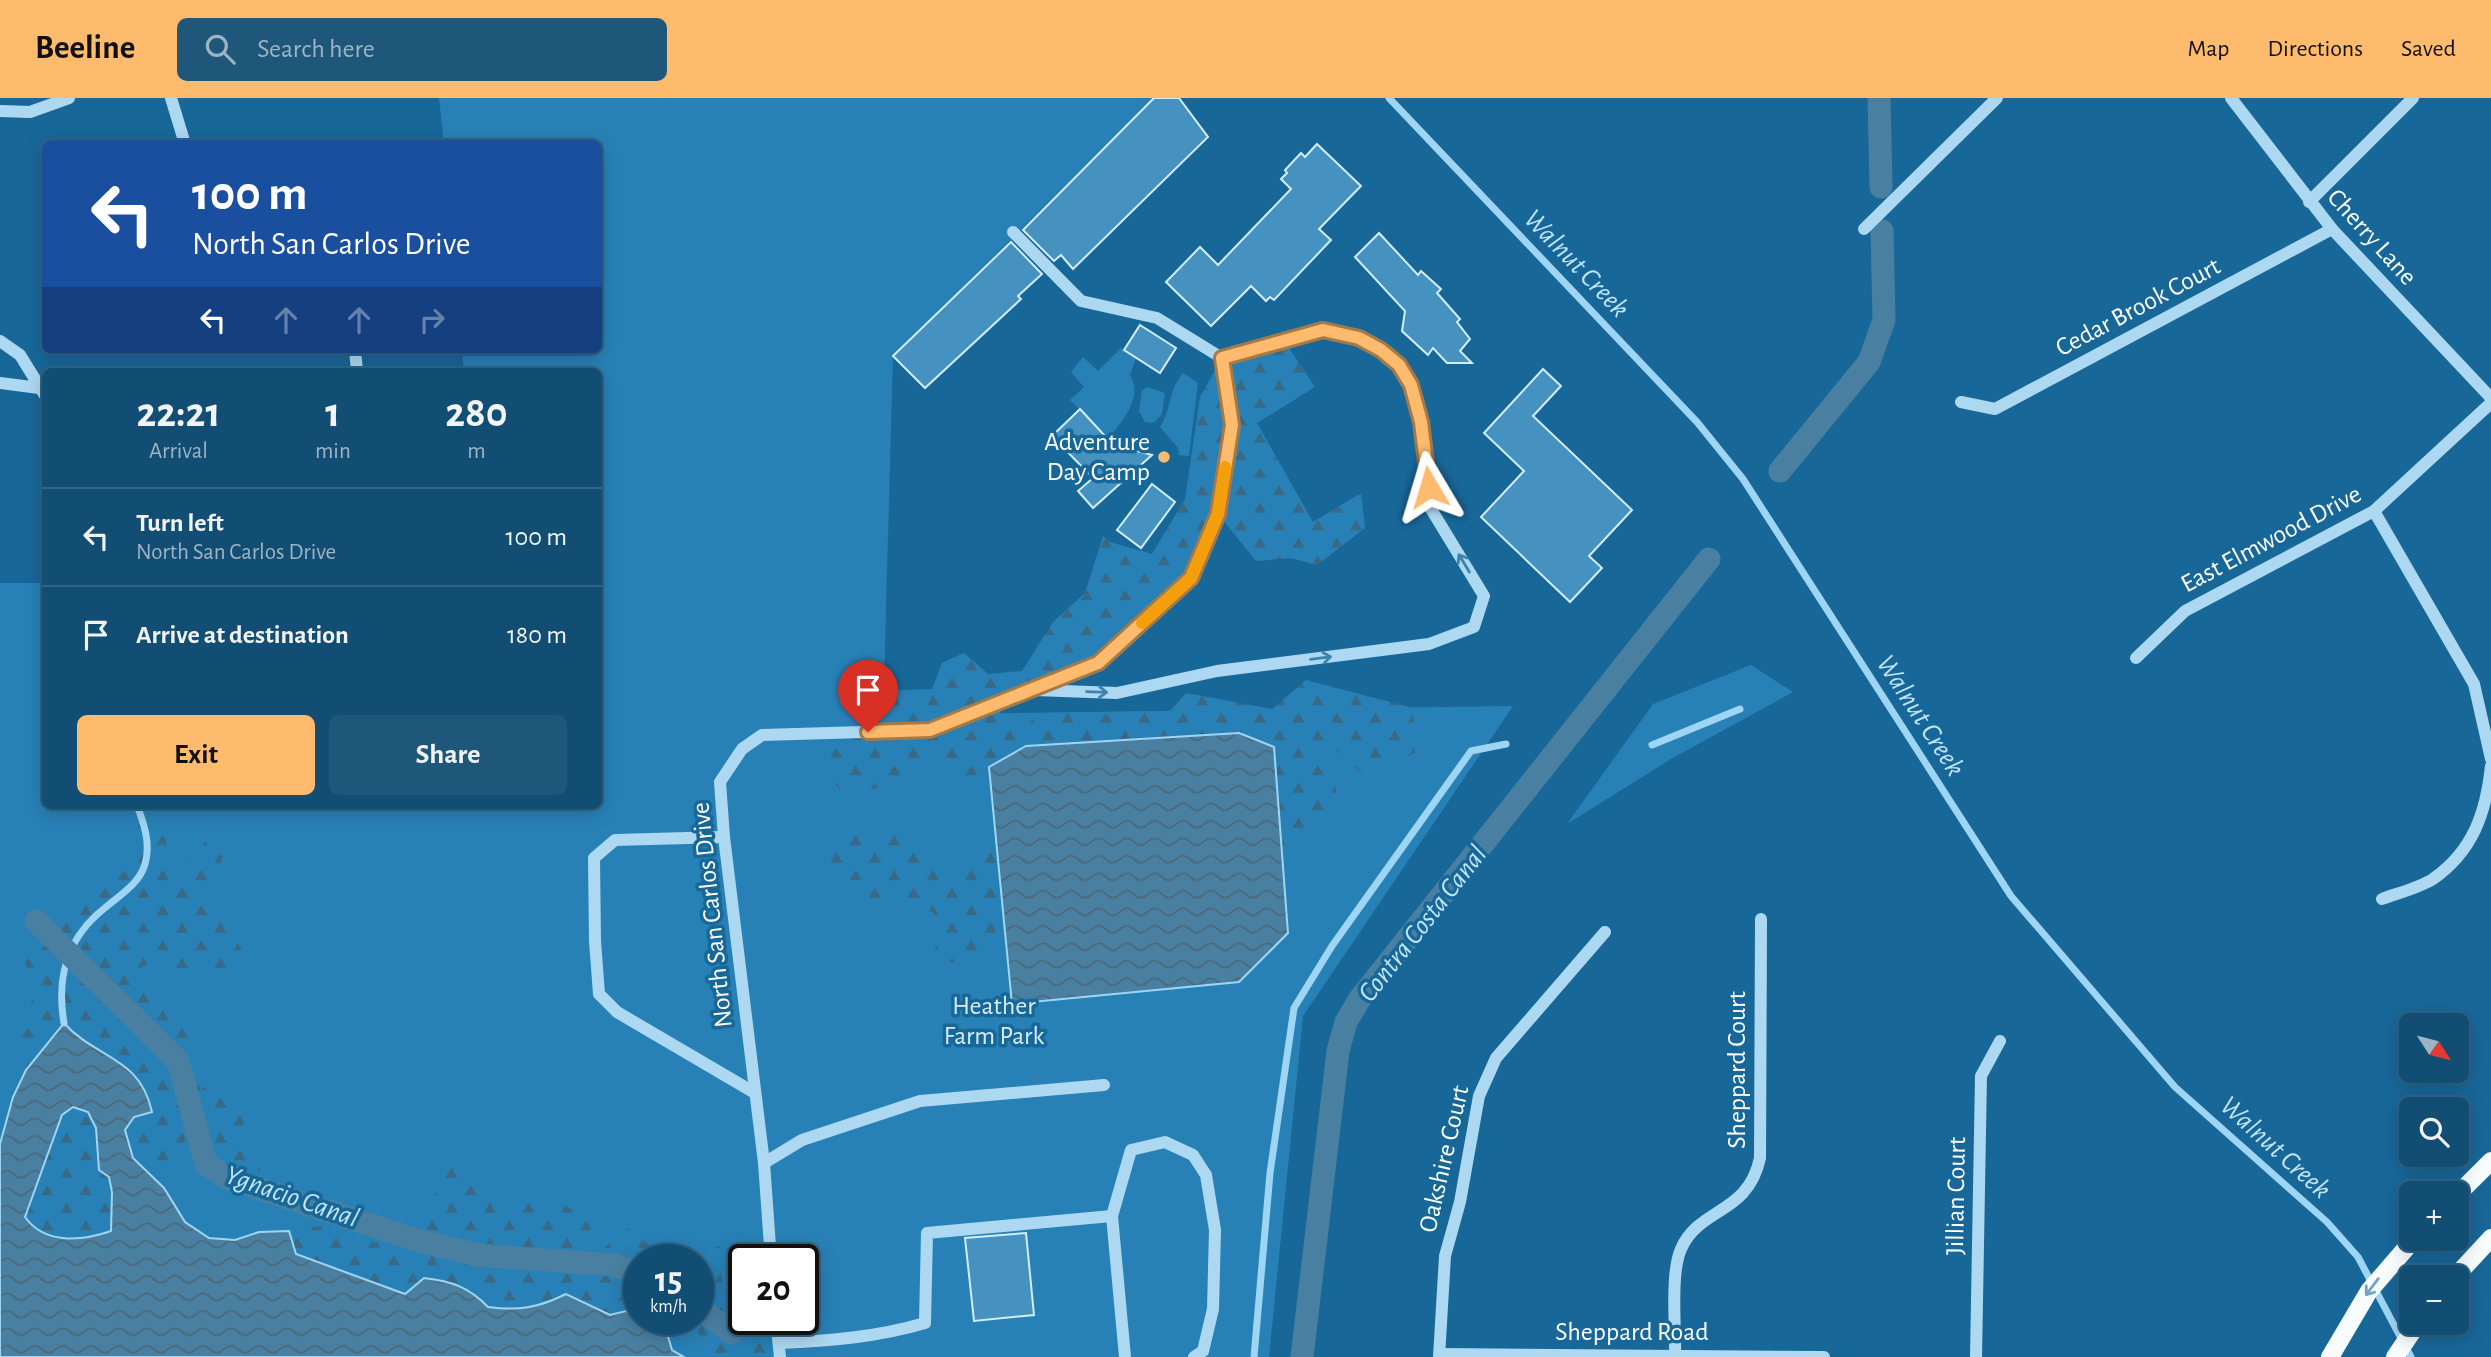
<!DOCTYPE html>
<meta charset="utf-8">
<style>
:root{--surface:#124d73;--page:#1f577b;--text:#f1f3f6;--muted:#9cb4c4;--line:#316485;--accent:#ffbb6d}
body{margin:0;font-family:"Alegreya Sans",sans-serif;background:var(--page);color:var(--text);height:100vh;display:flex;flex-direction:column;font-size:26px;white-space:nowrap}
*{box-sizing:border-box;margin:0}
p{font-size:23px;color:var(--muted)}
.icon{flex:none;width:38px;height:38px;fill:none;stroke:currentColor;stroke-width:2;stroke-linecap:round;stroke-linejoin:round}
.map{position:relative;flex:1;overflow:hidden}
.sheet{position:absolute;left:42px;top:270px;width:560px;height:441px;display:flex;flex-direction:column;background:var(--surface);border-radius:10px;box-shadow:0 4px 18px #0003,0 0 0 2px var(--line)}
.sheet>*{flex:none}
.top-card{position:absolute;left:42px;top:42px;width:560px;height:214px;border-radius:10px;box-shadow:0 4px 18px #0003,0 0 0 2px var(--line);background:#1a4fa0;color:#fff;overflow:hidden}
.needle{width:46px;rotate:126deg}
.buttons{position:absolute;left:2399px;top:915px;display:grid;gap:14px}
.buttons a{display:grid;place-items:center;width:70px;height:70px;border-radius:10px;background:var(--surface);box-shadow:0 4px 18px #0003,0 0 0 2px var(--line);font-size:35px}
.speed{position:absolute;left:623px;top:1146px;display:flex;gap:14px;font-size:35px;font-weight:700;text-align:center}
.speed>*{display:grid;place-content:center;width:91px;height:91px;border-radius:50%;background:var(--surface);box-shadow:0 4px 18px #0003,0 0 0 2px var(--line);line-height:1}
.speed small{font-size:18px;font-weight:400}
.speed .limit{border:4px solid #111;border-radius:10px;background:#fff;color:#111}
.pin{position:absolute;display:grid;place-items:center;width:60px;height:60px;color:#fff;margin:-72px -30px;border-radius:50% 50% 50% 0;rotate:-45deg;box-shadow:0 0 7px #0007}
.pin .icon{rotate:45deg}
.me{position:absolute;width:77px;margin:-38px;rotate:353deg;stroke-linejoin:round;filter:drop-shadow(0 0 5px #0008)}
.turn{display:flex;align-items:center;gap:24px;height:147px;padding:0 35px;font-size:32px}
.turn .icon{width:91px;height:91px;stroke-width:2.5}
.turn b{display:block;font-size:49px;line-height:60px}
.lanes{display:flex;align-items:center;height:66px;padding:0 35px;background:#0003;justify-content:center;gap:35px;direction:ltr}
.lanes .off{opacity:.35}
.eta{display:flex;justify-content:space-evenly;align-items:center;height:119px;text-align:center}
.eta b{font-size:42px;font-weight:700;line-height:49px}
.button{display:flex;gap:14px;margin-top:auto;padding:14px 35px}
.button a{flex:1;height:80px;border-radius:10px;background:var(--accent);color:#111;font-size:28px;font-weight:700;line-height:80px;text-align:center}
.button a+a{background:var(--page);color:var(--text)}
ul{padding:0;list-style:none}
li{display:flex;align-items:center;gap:21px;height:98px;padding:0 35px;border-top:2px solid var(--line)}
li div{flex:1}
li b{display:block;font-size:26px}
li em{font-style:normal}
header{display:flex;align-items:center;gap:42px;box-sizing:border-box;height:98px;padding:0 35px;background:var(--accent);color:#111}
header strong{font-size:33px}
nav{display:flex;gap:38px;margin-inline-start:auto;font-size:24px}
.search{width:490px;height:63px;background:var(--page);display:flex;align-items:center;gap:18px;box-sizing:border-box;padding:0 24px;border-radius:10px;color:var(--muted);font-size:26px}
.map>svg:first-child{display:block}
</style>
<header>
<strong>Beeline</strong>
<div class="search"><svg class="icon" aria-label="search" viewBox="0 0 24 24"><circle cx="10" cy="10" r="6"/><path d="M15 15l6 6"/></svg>Search here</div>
<nav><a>Map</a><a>Directions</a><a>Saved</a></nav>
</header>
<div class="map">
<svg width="2491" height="1259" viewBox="0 0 2491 1259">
<defs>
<pattern id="forest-firs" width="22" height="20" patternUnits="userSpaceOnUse" patternTransform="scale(1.75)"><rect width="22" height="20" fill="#2881b6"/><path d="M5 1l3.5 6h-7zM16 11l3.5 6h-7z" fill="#386986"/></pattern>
<pattern id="water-waves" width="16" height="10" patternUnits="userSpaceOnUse" patternTransform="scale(1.75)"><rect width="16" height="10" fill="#4980a2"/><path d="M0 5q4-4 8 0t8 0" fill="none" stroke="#4a697b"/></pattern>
</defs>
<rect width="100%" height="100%" fill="#186799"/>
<g fill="#2881b6" fill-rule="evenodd">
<path d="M439,0H1154L893,258L883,617L1513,608L1303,918L1269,1259H0V485H45L46,707H598V273H464L462,252H598V46L444,45ZM639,1162H698V1222H639ZM744,1162H803V1222H744Z"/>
<path d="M1121,250L1136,260L1130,277C1144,299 1122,323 1109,340L1070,302L1084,289L1071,274L1083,259L1098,273Z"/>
<path d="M1183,275L1198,285L1189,358L1179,357L1178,350L1160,329C1173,309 1166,297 1183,275Z"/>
<polygon points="1148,289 1165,295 1162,316 1154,325 1145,324 1139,313 1142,292"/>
<polygon points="1751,567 1793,594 1671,661 1567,726 1653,606"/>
</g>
<g fill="url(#forest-firs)">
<path d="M1283,241L1315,289L1257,325L1313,424L1361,395L1365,430L1317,467L1291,460L1256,463L1219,417L1191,480L1098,565L994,606L1015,636L1041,615L1170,613L1186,595L1272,611L1306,582L1413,610L1415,655L1365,679L1325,641L1340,710L1282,755L1274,649L1026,648L968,684L939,653C907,681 887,693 843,694L819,671L835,650L868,634L875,593L932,591L942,565L964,555L988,576L1022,573L1053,524L1085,495L1103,438L1110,444L1152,456L1185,401L1200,299L1222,260Z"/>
<path d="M130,707H156L166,731L167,778L194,758L217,728L222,760L212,800L220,820L249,862L222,886L193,875L181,882L156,863L136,872L145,889L197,933L187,957L201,993L212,981L244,1010L243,1036L261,1072L215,1086L193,1065L186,1040L164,1090L133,1060L125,1032L134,1019L102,953L87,947L64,925L26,972L20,930L33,899L25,863C51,846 67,821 89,800C105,786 122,777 137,761L136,738L115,717Z"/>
<polygon points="861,729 918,740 955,773 997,744 1007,852 970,870 936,859 933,814 858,802 834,782 826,756"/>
<path d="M74,1009L88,1014L96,1030L99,1072L109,1079L112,1094L111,1134C81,1142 46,1147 25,1119L63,1017Z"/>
<polygon points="449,1069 499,1091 497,1114 519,1105 559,1102 590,1127 591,1161 627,1130 669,1162 639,1162 639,1220 626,1213 610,1217 566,1196 530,1211 488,1209 478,1198 424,1181 405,1196 296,1156 289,1133 325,1127 376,1145 398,1124 426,1114"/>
<polygon points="720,1148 723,1203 740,1215 744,1199 744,1222 776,1222 780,1259 701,1259 698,1226 665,1223 667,1235 642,1222 698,1222 698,1162 689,1162 695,1150"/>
</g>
<g fill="url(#water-waves)" stroke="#9fd5f4" stroke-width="2" fill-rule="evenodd">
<polygon points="1239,635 1274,649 1288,835 1239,884 1012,906 989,669 1026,648"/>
<path d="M64,925C96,961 140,958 152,1014L134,1019L125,1032L133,1060L164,1090L185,1124L209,1140L235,1142L259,1134L289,1133L296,1156L405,1196L424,1180C451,1183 469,1189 488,1209C518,1213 538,1210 566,1196L610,1217L626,1213L667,1235L672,1252L684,1259H0V1046L13,999L26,972ZM73,1009L88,1014L96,1030L99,1072L109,1079L112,1094L111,1133C82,1143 45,1147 25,1119L62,1017Z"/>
</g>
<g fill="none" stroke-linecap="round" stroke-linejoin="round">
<g stroke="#9fd5f4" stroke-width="7">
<polyline points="1389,0 1697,324 1743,381 2011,798 2175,989 2327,1124 2358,1159 2411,1259"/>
<polyline points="1652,647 1740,611"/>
<path d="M64,925C56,878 67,839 106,809C120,797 140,785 145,766C151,746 144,726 137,707"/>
<polyline points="1254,1259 1270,1075 1294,910 1332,848 1471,653 1506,646"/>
</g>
<g stroke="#4980a2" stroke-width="23">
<polyline points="1879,0 1881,89"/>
<polyline points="1780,373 1869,264 1884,222 1882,133"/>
<polyline points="36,823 178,963 206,1066 227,1080 420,1143 478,1157 614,1167 639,1175"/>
<polyline points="698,1209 732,1235"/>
<polyline points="1302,1259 1338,953 1346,924 1359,902 1709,461"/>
</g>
</g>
<g fill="#4592c1" stroke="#d4edfc" stroke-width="2">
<polygon points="1154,0 1179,0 1208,39 1073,171 1061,157 1054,163 1023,132"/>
<polygon points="1317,46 1361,88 1319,131 1331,142 1274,202 1270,199 1266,203 1251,188 1211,228 1166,184 1200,149 1218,167 1291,91 1281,81 1287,75 1285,72 1301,55 1305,59"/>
<polygon points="1379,135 1418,177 1421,173 1441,191 1437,195 1460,221 1457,224 1470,241 1460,253 1472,265 1447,265 1433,250 1428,257 1402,233 1405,213 1355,159"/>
<polygon points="1011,144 1042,176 1018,198 1021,201 925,290 893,258"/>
<polygon points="1140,227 1176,250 1160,275 1124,252"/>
<polygon points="1543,271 1561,288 1533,318 1632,412 1589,458 1602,470 1570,504 1481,419 1524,373 1484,335"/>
<polygon points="1080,311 1118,352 1121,349 1152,357 1093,410 1078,393 1093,380 1052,338"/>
<polygon points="1152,386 1175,404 1141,450 1117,432"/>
<polygon points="1026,1135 1034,1217 974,1223 965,1140"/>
</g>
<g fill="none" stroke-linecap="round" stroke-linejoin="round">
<g stroke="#add8f1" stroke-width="12">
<polyline points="171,0 185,46"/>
<polyline points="2231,0 2332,131 2491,300"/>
<polyline points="0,13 30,14 69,0"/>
<polyline points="2309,104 2413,0"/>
<polyline points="1864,131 1997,0"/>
<polyline points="0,243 20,257 46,299"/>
<polyline points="355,252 357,273"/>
<polyline points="0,285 39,290"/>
<polyline points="1961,304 1995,311 2332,131"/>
<polyline points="2374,413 2474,586 2491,661"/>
<polyline points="2136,560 2185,513 2374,413 2491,305"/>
<polyline points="1035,592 1117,595 1217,573 1429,546 1474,529 1484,498 1431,411 1421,324 1411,287 1399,267 1359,240 1323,232 1222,260"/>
<polyline points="724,739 615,742 594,760 595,843 599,896 617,914 755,995"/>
<path d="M2382,801C2398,795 2419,790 2433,781C2473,753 2486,715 2491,668"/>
<polyline points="764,1065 802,1042 920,1003 1104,987"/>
<polyline points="771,1162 764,1065 724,739 720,684 742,651 762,637 930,632 1098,565 1191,480 1218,416 1232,327 1222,260 1157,220 1081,203 1013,134"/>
<polyline points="776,1222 780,1259"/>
<path d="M779,1245C828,1243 878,1239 925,1225L927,1135L1112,1118"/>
<polyline points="1440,1256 1824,1259"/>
<polyline points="1125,1259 1112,1118 1131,1052 1165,1044 1193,1057 1206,1077 1215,1132 1213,1211 1203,1253 1194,1259"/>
<polyline points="1439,1259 1445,1158 1460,1104 1479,998 1496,960 1605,834"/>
<path d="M1675,1259C1676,1230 1670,1176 1681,1151C1699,1109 1748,1117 1760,1060L1761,821"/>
<polyline points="1976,1259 1981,978 2000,943"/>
</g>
<g stroke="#f7fcff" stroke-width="18">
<polyline points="2457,1097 2491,1063"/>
<polyline points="2454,1180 2491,1140"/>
<polyline points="2330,1259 2369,1193 2414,1141"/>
<polyline points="2395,1259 2418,1225"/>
</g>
</g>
<defs><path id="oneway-shaft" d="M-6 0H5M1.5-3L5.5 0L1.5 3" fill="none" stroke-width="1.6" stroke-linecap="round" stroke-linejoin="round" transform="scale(1.75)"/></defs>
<g stroke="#3d83af">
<use href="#oneway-shaft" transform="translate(1464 465) rotate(-121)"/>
<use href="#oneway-shaft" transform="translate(1321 560) rotate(-7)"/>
<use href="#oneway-shaft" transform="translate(1097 594) rotate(2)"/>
</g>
<use stroke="#71a3c2" href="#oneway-shaft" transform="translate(2372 1189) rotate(127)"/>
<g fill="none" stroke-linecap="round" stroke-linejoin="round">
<g stroke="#a67a47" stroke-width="18">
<polyline id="route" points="868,634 930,632 1098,565 1191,480 1218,416 1232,327 1222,260 1323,232 1359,240 1381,252 1399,267 1411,287 1421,324 1429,389"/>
</g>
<use href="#route" stroke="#ffbb6d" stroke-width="12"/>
<polyline stroke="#f59e0b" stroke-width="12" points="1142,525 1191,480 1218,416 1225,369"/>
</g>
<circle fill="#ffbb6d" stroke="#186799" stroke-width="2.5" cx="1164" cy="359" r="7"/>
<g text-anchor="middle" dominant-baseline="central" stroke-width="7" stroke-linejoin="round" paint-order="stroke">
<g font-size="26" fill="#fff" stroke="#186799">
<text transform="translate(2372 139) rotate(48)">Cherry Lane</text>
<text transform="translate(2138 209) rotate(-28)">Cedar Brook Court</text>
<text transform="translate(2271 441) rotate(-28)">East Elmwood Drive</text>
<text transform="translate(712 817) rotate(-96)">North San Carlos Drive</text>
<text transform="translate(1737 972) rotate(-90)">Sheppard Court</text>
<text transform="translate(1444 1061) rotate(-77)">Oakshire Court</text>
<text transform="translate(1956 1098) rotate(-89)">Jillian Court</text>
<text x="1632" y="1234">Sheppard Road</text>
</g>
<g font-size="26" fill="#fff" stroke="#186799" text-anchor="end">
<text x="1150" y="344">Adventure<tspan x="1150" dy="30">Day Camp</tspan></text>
</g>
<g font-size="26" fill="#d4edfc" stroke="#186799">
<text x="994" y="908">Heather<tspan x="994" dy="30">Farm Park</tspan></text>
</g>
<g font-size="28" font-style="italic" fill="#c0e4f9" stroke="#186799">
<text transform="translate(1576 166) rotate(46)">Walnut Creek</text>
<text transform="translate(1920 618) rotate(57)">Walnut Creek</text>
<text transform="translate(1423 826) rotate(-52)">Contra Costa Canal</text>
<text transform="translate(2275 1050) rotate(42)">Walnut Creek</text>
<text transform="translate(292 1099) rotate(19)">Ygnacio Canal</text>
</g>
</g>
</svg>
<div class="buttons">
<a><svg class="needle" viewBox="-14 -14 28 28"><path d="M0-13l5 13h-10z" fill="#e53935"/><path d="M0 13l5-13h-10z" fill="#9cb4c4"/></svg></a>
<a><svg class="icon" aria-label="search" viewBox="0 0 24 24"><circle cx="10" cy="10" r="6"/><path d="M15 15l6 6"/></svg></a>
<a>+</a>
<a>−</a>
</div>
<div class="speed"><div>15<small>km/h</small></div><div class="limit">20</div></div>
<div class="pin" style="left:868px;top:634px;background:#d93025"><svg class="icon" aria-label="arrive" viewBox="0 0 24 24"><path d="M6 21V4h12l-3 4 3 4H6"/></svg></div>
<svg class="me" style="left:1429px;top:389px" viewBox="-20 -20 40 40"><path d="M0-17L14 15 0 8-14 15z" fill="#ffbb6d" stroke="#fff" stroke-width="4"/></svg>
<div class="top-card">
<div class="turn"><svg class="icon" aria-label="left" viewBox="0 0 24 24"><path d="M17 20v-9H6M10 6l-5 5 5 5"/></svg><div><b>100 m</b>North San Carlos Drive</div></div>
<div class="lanes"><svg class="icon" aria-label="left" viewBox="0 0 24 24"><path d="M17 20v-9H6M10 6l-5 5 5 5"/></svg><svg class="icon off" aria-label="ahead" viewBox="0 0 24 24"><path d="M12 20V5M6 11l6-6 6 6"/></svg><svg class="icon off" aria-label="ahead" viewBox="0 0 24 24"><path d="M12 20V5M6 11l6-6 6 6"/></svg><svg class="icon off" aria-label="right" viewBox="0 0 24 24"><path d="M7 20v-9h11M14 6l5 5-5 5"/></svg></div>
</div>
<section class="sheet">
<div class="eta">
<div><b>22:21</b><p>Arrival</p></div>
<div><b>1</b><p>min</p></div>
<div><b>280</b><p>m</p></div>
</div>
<ul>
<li><svg class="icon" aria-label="left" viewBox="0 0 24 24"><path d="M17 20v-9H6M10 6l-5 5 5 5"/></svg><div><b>Turn left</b><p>North San Carlos Drive</p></div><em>100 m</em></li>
<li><svg class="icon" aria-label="arrive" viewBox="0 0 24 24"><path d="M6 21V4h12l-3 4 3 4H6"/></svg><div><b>Arrive at destination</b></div><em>180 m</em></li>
</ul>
<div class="button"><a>Exit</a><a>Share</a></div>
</section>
</div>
